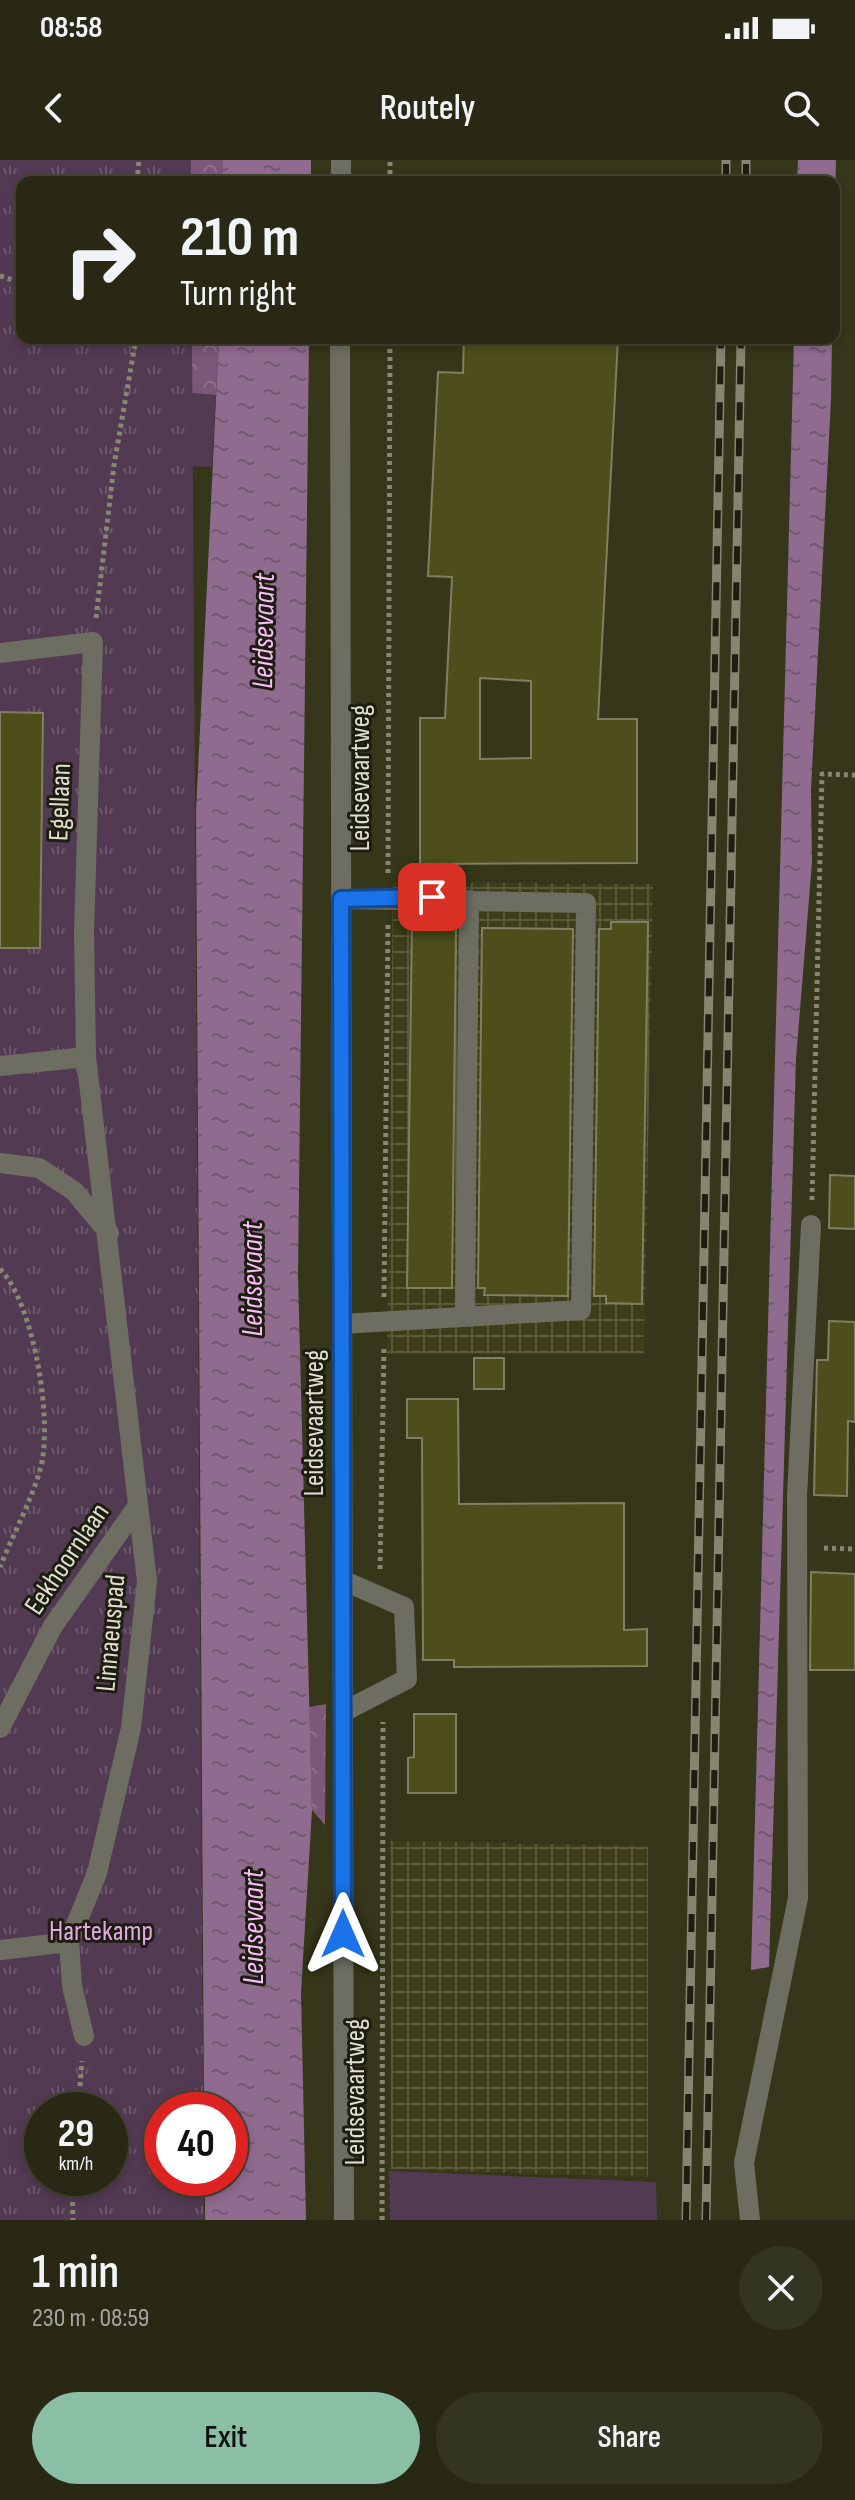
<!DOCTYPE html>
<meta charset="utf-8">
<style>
:root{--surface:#282814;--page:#343422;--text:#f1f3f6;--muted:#a5a6a0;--line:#444434;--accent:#8abfa5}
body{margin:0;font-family:"Sofia Sans Condensed",sans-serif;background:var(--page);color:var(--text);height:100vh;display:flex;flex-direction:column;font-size:30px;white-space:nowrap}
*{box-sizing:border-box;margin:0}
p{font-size:26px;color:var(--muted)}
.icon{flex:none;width:44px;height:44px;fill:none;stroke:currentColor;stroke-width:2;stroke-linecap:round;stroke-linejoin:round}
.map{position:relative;height:2060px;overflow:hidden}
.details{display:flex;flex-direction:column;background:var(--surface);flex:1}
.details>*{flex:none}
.banner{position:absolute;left:16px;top:16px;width:824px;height:168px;border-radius:16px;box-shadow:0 4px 12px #0003,0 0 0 2px var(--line);background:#282814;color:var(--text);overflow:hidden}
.speed{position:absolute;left:24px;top:1932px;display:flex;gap:16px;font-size:40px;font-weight:700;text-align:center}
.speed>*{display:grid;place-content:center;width:104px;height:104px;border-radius:50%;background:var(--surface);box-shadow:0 4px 12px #0003,0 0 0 2px var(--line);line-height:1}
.speed small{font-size:20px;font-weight:400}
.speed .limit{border:12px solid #d22;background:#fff;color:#111}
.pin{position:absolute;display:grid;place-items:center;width:68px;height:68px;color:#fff;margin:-34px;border-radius:16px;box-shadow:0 4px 12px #0006}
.me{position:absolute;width:88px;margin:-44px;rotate:0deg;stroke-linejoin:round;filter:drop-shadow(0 0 6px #0008)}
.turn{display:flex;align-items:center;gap:28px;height:168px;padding:0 32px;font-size:36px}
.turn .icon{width:104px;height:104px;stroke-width:2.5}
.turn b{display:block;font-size:56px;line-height:68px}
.round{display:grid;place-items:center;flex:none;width:84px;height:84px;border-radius:42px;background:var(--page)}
.overview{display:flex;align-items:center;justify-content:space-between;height:136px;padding:0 32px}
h1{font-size:48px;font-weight:600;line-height:60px}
.action{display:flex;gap:16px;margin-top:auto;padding:16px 32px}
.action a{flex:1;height:92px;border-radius:48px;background:var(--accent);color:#111;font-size:32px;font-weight:600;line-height:92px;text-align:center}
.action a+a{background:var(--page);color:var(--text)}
.status{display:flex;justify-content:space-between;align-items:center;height:56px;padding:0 40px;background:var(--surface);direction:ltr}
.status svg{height:22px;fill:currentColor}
header{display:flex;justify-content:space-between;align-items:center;height:104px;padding:0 32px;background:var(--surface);font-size:36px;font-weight:600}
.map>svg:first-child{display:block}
</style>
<div class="status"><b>08:58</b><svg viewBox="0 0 49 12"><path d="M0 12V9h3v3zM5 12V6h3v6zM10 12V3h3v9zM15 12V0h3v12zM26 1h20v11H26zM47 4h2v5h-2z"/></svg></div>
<header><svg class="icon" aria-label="back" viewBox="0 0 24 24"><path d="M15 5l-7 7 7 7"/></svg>Routely<svg class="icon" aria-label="search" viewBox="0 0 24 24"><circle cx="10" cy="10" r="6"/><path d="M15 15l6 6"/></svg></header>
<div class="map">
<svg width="855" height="2060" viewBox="0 0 855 2060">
<defs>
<pattern id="industrial-grid" width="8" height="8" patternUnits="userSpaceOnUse" patternTransform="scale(2)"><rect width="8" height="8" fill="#3d3d19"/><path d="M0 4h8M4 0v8" fill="none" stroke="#595939"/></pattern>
<pattern id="forest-crowns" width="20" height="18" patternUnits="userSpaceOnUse" patternTransform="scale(2)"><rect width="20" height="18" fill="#7b577a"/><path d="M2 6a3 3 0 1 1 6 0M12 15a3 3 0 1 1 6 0" fill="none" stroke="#8d6f8c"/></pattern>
<pattern id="park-tufts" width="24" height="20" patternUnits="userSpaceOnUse" patternTransform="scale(2)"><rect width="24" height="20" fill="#533a53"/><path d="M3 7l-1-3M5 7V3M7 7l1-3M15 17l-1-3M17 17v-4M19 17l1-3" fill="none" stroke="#6b566b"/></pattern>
<pattern id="water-ripples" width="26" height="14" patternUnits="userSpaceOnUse" patternTransform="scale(2)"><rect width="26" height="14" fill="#906b90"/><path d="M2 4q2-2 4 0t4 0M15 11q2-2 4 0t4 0" fill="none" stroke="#715b6f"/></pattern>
</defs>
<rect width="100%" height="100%" fill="#36361a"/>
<g fill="url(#industrial-grid)">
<polygon points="393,722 653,724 644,1194 387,1194"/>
<polygon points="390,1681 648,1686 648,2017 391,2009"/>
</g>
<g fill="#533a53">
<polygon points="146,229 216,235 212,307 139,304"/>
<polygon points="389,2011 656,2022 657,2060 390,2060"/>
</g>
<g fill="url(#forest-crowns)">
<polygon points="154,0 223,0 223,22 155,22"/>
<polygon points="151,178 219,178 216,235 146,229"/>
<polygon points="326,1544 325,1665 312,1650 309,1547"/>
</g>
<path fill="url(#park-tufts)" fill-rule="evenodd" d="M0,0H191V22H22V178H192L203,1950H162V2018H203L204,2060H0ZM42,1950H110V2018H42Z"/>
<g fill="url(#water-ripples)">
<rect x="223" y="0" width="88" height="22"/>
<polygon points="798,0 836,0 834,91 834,22 797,22"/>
<polygon points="219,178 309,178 298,1116 312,1650 301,1832 306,2060 205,2060 205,2018 230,2018 230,1950 204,1950 196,652"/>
<polygon points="794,178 832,178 831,239 811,630 812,702 796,899 769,1807 751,1810"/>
</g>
<g fill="#4d4e1b" stroke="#7f8061" stroke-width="2" fill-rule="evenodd">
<path d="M464,178H618L598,559H637V703L420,704V558H445L452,417L428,416L438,212L463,213ZM480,518L531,521V598L480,599Z"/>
<polygon points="0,552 43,553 40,788 0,788"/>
<polygon points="412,760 449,761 449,768 456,768 452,1128 407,1128"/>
<polygon points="611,762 648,762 642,1144 606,1143 606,1136 594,1136 599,769 611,769"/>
<polygon points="482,768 573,769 568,1136 484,1135 485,1128 478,1128"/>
<polygon points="830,1015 855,1016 855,1069 829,1068"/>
<polygon points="829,1161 855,1162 855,1262 848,1261 847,1336 814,1335 817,1200 828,1200"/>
<rect x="474" y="1198" width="30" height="31"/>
<polygon points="407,1239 458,1239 459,1344 624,1343 624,1470 647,1469 647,1506 454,1507 454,1500 423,1500 422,1278 407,1278"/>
<polygon points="811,1412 855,1414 855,1510 810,1510"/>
<polygon points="414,1554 456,1554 456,1633 408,1633 408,1598 414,1597"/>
</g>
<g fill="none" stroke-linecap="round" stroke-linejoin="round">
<g stroke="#878871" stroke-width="5" stroke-dasharray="4 4" stroke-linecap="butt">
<polyline points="137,22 139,0"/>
<polyline points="390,22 390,0"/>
<polyline points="0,116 22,123"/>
<polyline points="96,458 114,305 136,178"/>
<polyline points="388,713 390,178"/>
<polyline points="812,1040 822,614 855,615"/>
<path d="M0,1109C34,1143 54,1264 40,1310C32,1339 12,1377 0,1407"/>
<polyline points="384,1137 388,763"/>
<polyline points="824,1388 855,1389"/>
<polyline points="380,1409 384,1187"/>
<polyline points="78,1950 82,1901"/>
<polyline points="72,2018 73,2060"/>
<polyline points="382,2060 383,1562"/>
</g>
<g stroke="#6d6e61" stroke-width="20">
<polyline points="341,22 341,0"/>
<polyline points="340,178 344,2060"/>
<polyline points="0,493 93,482 84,772 86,897 147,1421 131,1568 97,1713 69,1782 72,1826 84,1876"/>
<polyline points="341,739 586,743 581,1150 342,1164"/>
<polyline points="0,906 86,897"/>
<polyline points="0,1003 39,1008 74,1031 109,1073"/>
<polyline points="465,1154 469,740"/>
<polyline points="342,1420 404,1447 407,1519 343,1552"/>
<polyline points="0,1568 53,1466 137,1347"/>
<polyline points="0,1790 69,1782"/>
<polyline points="750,2060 744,2003 798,1738 797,1336 811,1065"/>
</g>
<g stroke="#868670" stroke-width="9">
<g id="rail">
<polyline points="726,22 726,0"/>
<polyline points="746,22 746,0"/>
<polyline points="686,2060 721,178"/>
<polyline points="706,2060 741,178"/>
</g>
</g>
<use href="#rail" stroke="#1d1d11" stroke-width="6" stroke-dasharray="18" stroke-linecap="butt"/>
</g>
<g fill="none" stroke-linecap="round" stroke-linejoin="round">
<g stroke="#114b97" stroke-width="20">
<polyline id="route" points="343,1774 341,739 432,737"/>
</g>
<use href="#route" stroke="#1a73e8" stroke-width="14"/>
</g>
<g text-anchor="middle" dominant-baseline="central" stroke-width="6" stroke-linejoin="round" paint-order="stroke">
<g font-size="28" fill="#dedfce" stroke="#1d1d11">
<text transform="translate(360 618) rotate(-90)">Leidsevaartweg</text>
<text transform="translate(60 642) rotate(-88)">Egellaan</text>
<text transform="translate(314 1263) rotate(-90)">Leidsevaartweg</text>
<text transform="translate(67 1399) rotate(-56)">Eekhoornlaan</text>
<text transform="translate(111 1473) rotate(-85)">Linnaeuspad</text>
<text transform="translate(355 1932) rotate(-90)">Leidsevaartweg</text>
</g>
<g font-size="28" fill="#e3a9e2" stroke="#1d1d11">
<text x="101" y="1771">Hartekamp</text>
</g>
<g font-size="30" font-style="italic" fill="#f9bef8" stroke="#1d1d11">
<text transform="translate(264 471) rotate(-89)">Leidsevaart</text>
<text transform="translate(253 1119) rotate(-90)">Leidsevaart</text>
<text transform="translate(254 1767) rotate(-90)">Leidsevaart</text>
</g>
</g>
</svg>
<div class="speed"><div>29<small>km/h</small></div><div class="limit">40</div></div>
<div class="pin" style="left:432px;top:737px;background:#d93025"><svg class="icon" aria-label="arrive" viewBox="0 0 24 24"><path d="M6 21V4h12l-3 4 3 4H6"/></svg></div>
<svg class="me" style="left:343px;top:1774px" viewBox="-20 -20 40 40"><path d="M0-17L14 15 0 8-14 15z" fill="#1a73e8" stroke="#fff" stroke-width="4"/></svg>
<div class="banner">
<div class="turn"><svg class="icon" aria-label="right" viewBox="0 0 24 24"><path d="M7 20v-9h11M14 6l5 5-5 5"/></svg><div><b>210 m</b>Turn right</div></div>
</div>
</div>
<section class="details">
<div class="overview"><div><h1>1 min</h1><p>230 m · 08:59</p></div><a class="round"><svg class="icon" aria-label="close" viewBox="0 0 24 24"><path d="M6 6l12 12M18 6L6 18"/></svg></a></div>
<div class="action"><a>Exit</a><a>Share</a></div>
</section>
